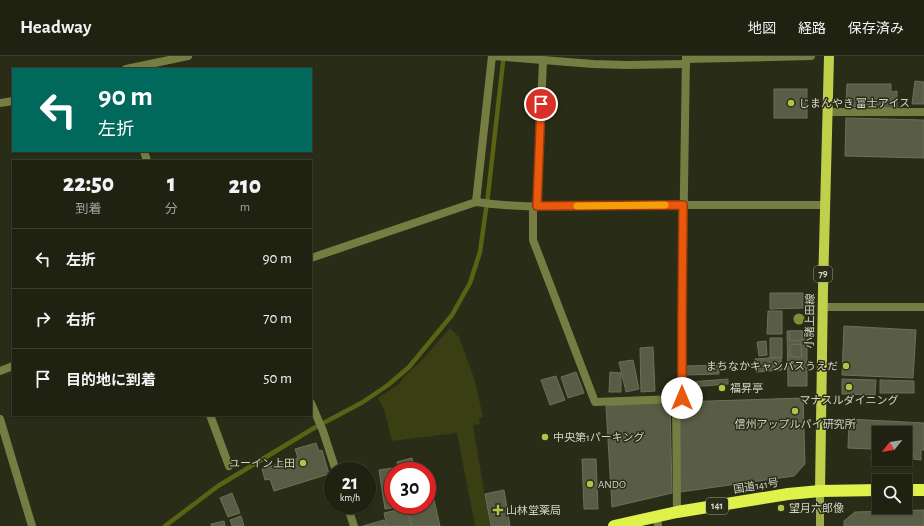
<!DOCTYPE html>
<html lang="ja">
<meta charset="utf-8">
<style>
:root{--surface:#1f2111;--page:#2c2e1f;--text:#f1f3f6;--muted:#a1a39f;--line:#3c3e31}
body{margin:0;font-family:"Alegreya Sans","Noto Sans JP",sans-serif;background:var(--page);color:var(--text);height:100vh;display:flex;flex-direction:column;font-size:15px;white-space:nowrap}
*{box-sizing:border-box;margin:0}
p{font-size:13px;color:var(--muted)}
.icon{flex:none;width:22px;height:22px;fill:none;stroke:currentColor;stroke-width:2;stroke-linecap:round;stroke-linejoin:round}
.map{position:relative;flex:1;overflow:hidden}
.panel{position:absolute;left:12px;top:104px;width:300px;height:256px;display:flex;flex-direction:column;background:var(--surface);border-radius:0px;box-shadow:0 1px 3px #0004,0 0 0 1px var(--line)}
.panel>*{flex:none}
.banner{position:absolute;left:12px;top:12px;width:300px;height:84px;border-radius:0px;box-shadow:0 1px 3px #0004,0 0 0 1px var(--line);background:#00695c;color:#fff;overflow:hidden}
.needle{width:26px;rotate:240deg}
.controls{position:absolute;left:872px;top:370px;display:grid;gap:8px}
.controls a{display:grid;place-items:center;width:40px;height:40px;border-radius:0px;background:var(--surface);box-shadow:0 1px 3px #0004,0 0 0 1px var(--line);font-size:20px}
.speed{position:absolute;left:324px;top:406px;display:flex;gap:8px;font-size:20px;font-weight:700;text-align:center}
.speed>*{display:grid;place-content:center;width:52px;height:52px;border-radius:50%;background:var(--surface);box-shadow:0 1px 3px #0004,0 0 0 1px var(--line);line-height:1}
.speed small{font-size:10px;font-weight:400}
.speed .limit{border:6px solid #d22;background:#fff;color:#111}
.pin{position:absolute;display:grid;place-items:center;width:34px;height:34px;color:#fff;margin:-17px;border:2px solid #fff;border-radius:50%;box-shadow:0 1px 4px #0007}
.me{position:absolute;width:44px;margin:-22px;rotate:0deg;stroke-linejoin:round;filter:drop-shadow(0 0 3px #0008)}
.turn{display:flex;align-items:center;gap:14px;height:84px;padding:0 20px;font-size:18px}
.turn .icon{width:52px;height:52px;stroke-width:2.5}
.turn b{display:block;font-size:28px;line-height:34px}
.eta{display:flex;justify-content:space-evenly;align-items:center;height:68px;text-align:center}
.eta b{font-size:24px;font-weight:800;line-height:28px}
ul{padding:0;list-style:none}
li{display:flex;align-items:center;gap:12px;height:60px;padding:0 20px;border-top:1px solid var(--line)}
li div{flex:1}
li b{display:block;font-size:15px}
li em{font-style:normal}
header{display:flex;align-items:center;gap:24px;box-sizing:border-box;height:56px;padding:0 20px;background:var(--surface);border-bottom:1px solid var(--line)}
header strong{font-size:19px}
nav{display:flex;gap:22px;margin-inline-start:auto;font-size:14px}
.map>svg:first-child{display:block}
</style>
<header>
<strong>Headway</strong>
<nav><a>地図</a><a>経路</a><a>保存済み</a></nav>
</header>
<div class="map">
<svg width="924" height="470" viewBox="0 0 924 470">
<rect width="100%" height="100%" fill="#292c17"/>
<polygon fill="#393e13" points="450,272 459,281 475,325 483,361 479,362 480,368 473,369 490,470 475,470 457,377 392,385 384,353 378,342 399,328 403,322 423,303"/>
<g fill="none" stroke-linecap="round" stroke-linejoin="round">
<polyline stroke="#5a6214" stroke-width="4.5" points="165,470 218,430 314,372 363,346 388,329 409,311 452,259 470,227 480,196 488,139 503,6"/>
</g>
<g fill="#595d46" stroke="#6d715a">
<polygon points="915,25 924,26 924,48 912,48"/>
<polygon points="847,28 891,28 891,36 897,35 897,52 846,50"/>
<rect x="774" y="33" width="33" height="29"/>
<polygon points="846,62 924,64 924,102 845,100"/>
<polygon points="770,237 803,237 803,252 770,253"/>
<polygon points="768,255 782,255 782,278 767,278"/>
<polygon points="844,270 916,274 913,322 842,319"/>
<polygon points="787,275 807,275 807,330 788,330"/>
<polygon points="789,275 802,275 802,284 790,285"/>
<rect x="770" y="282" width="12" height="20"/>
<polygon points="766,285 767,299 759,300 757,286"/>
<polygon points="801,288 802,301 790,301 790,289"/>
<polygon points="653,291 655,335 641,336 640,292"/>
<polygon points="781,301 782,314 756,316 755,303"/>
<polygon points="633,304 639,333 626,336 619,306"/>
<polygon points="719,309 719,318 686,319 686,310"/>
<polygon points="576,316 584,337 568,342 561,321"/>
<polygon points="610,316 621,317 621,336 609,336"/>
<polygon points="556,320 565,344 550,349 541,324"/>
<polygon points="728,323 728,328 691,331 691,326"/>
<polygon points="842,323 876,324 875,339 842,338"/>
<polygon points="880,324 914,325 914,337 880,337"/>
<polygon points="803,342 805,408 794,420 680,436 680,346"/>
<polygon points="670,346 672,437 612,451 606,350"/>
<polygon points="849,363 924,367 924,394 921,394 921,404 913,403 914,395 905,394 905,377 879,377 879,393 877,393 877,403 871,403 872,393 848,392"/>
<polygon points="316,387 319,395 322,394 329,418 274,435 270,423 265,424 262,413 298,402 295,393"/>
<polygon points="412,402 415,415 399,415 397,406"/>
<polygon points="582,403 596,403 598,453 584,453"/>
<polygon points="393,412 393,449 398,449 399,451 385,453 379,414"/>
<polygon points="431,431 440,470 412,470 407,449 427,449 427,432"/>
<polygon points="504,434 510,470 491,470 485,438"/>
<polygon points="232,437 240,457 228,461 220,442"/>
<polygon points="406,452 411,470 387,470 384,457"/>
<polygon points="924,454 924,470 844,470 844,465 855,456"/>
<polygon points="241,460 244,470 232,470 230,464"/>
<polygon points="384,464 386,470 363,470"/>
<polygon points="224,465 225,470 211,470 211,468"/>
</g>
<g fill="none" stroke-linecap="round" stroke-linejoin="round">
<g stroke="#757d42" stroke-width="8">
<polyline points="686,3 811,0"/>
<polyline points="126,13 188,0"/>
<polyline points="0,47 13,45"/>
<polyline points="828,56 924,56"/>
<polyline points="144,95 147,105"/>
<polyline points="537,150 543,4"/>
<polyline points="823,251 924,251"/>
<polyline points="210,359 229,410"/>
</g>
<g stroke="#757d42" stroke-width="8">
<polyline points="493,0 593,8 627,9 686,8"/>
<polyline points="476,146 492,0"/>
<polyline points="533,150 533,184 595,346 676,343 682,341 682,264 686,0"/>
<path d="M311,202L476,146C523,153 571,150 618,149C687,149 756,149 825,149"/>
<polyline points="0,315 13,310"/>
<polyline points="676,343 677,456"/>
<polyline points="311,347 323,375 336,415"/>
<polyline points="0,363 32,470"/>
<polyline points="347,449 354,470"/>
<polyline points="657,461 658,470"/>
</g>
<polyline stroke="#a0ac49" stroke-width="8" points="820,435 820,470"/>
<polyline stroke="#c1d04b" stroke-width="10" points="820,435 823,232 829,0"/>
<g stroke="#dff14b" stroke-width="12">
<polyline points="905,434 924,434"/>
<polyline points="614,470 677,456 788,438 820,435 879,434"/>
</g>
</g>
<circle fill="#828c3c" cx="799" cy="263" r="5.5"/>
<g fill="none" stroke-linecap="round" stroke-linejoin="round">
<g stroke="#983908" stroke-width="10">
<polyline id="route" points="541,48 537,150 683,149 682,264 682,342"/>
</g>
<use href="#route" stroke="#ea580c" stroke-width="7"/>
<polyline stroke="#f59e0b" stroke-width="7" points="577,150 665,149"/>
</g>
<g fill="#b4c24a" stroke="#292c17" stroke-width="1.5">
<circle cx="791" cy="47" r="4"/>
<circle cx="846" cy="310" r="4"/>
<circle cx="849" cy="331" r="4"/>
<circle cx="722" cy="332" r="4"/>
<circle cx="795" cy="355" r="4"/>
<circle cx="545" cy="381" r="4"/>
<circle cx="303" cy="407" r="4"/>
<circle cx="590" cy="428" r="4"/>
<circle cx="781" cy="452" r="4"/>
<path d="M496 448h4v4h4v4h-4v4h-4v-4h-4v-4h4z"/>
</g>
<g text-anchor="middle" dominant-baseline="central" stroke-width="3" stroke-linejoin="round" paint-order="stroke">
<g fill="#292c17" stroke="#9fa293" stroke-width="1">
<rect x="814" y="210" width="18" height="16" rx="3"/>
<rect x="706" y="442" width="22" height="16" rx="3"/>
</g>
<g font-size="10" font-weight="bold" fill="#d2d5c8">
<text x="823" y="218">79</text>
<text x="717" y="450">141</text>
</g>
<g font-size="11" fill="#d2d5c8" stroke="#292c17" text-anchor="start">
<text x="799" y="47">じまんやき 富士アイス</text>
<text x="838" y="310" text-anchor="end">まちなかキャンパスうえだ</text>
<text x="730" y="332">福昇亭</text>
<text x="849" y="344" text-anchor="middle">マナスルダイニング</text>
<text x="795" y="368" text-anchor="middle">信州アップルパイ研究所</text>
<text x="553" y="381">中央第1パーキング</text>
<text x="295" y="407" text-anchor="end">ユーイン上田</text>
<text x="598" y="428">ANDO</text>
<text x="789" y="452">望月六郎像</text>
<text x="506" y="454">山林堂薬局</text>
</g>
<g font-size="11" fill="#d2d5c8" stroke="#292c17">
<text transform="translate(810 265) rotate(-89)">小諸上田線</text>
<text transform="translate(756 430) rotate(-9)">国道141号</text>
</g>
</g>
</svg>
<div class="controls">
<a><svg class="needle" viewBox="-14 -14 28 28"><path d="M0-13l5 13h-10z" fill="#e53935"/><path d="M0 13l5-13h-10z" fill="#a1a39f"/></svg></a>
<a><svg class="icon" aria-label="search" viewBox="0 0 24 24"><circle cx="10" cy="10" r="6"/><path d="M15 15l6 6"/></svg></a>
</div>
<div class="speed"><div>21<small>km/h</small></div><div class="limit">30</div></div>
<div class="pin" style="left:541px;top:48px;background:#d93025"><svg class="icon" aria-label="arrive" viewBox="0 0 24 24"><path d="M6 21V4h12l-3 4 3 4H6"/></svg></div>
<svg class="me" style="left:682px;top:342px" viewBox="-20 -20 40 40"><circle r="19" fill="#fff"/><path d="M0-13L10 11 0 6-10 11z" fill="#ea580c"/></svg>
<div class="banner">
<div class="turn"><svg class="icon" aria-label="left" viewBox="0 0 24 24"><path d="M17 20v-9H6M10 6l-5 5 5 5"/></svg><div><b>90 m</b>左折</div></div>
</div>
<section class="panel">
<div class="eta">
<div><b>22:50</b><p>到着</p></div>
<div><b>1</b><p>分</p></div>
<div><b>210</b><p>m</p></div>
</div>
<ul>
<li><svg class="icon" aria-label="left" viewBox="0 0 24 24"><path d="M17 20v-9H6M10 6l-5 5 5 5"/></svg><div><b>左折</b></div><em>90 m</em></li>
<li><svg class="icon" aria-label="right" viewBox="0 0 24 24"><path d="M7 20v-9h11M14 6l5 5-5 5"/></svg><div><b>右折</b></div><em>70 m</em></li>
<li><svg class="icon" aria-label="arrive" viewBox="0 0 24 24"><path d="M6 21V4h12l-3 4 3 4H6"/></svg><div><b>目的地に到着</b></div><em>50 m</em></li>
</ul>
</section>
</div>
